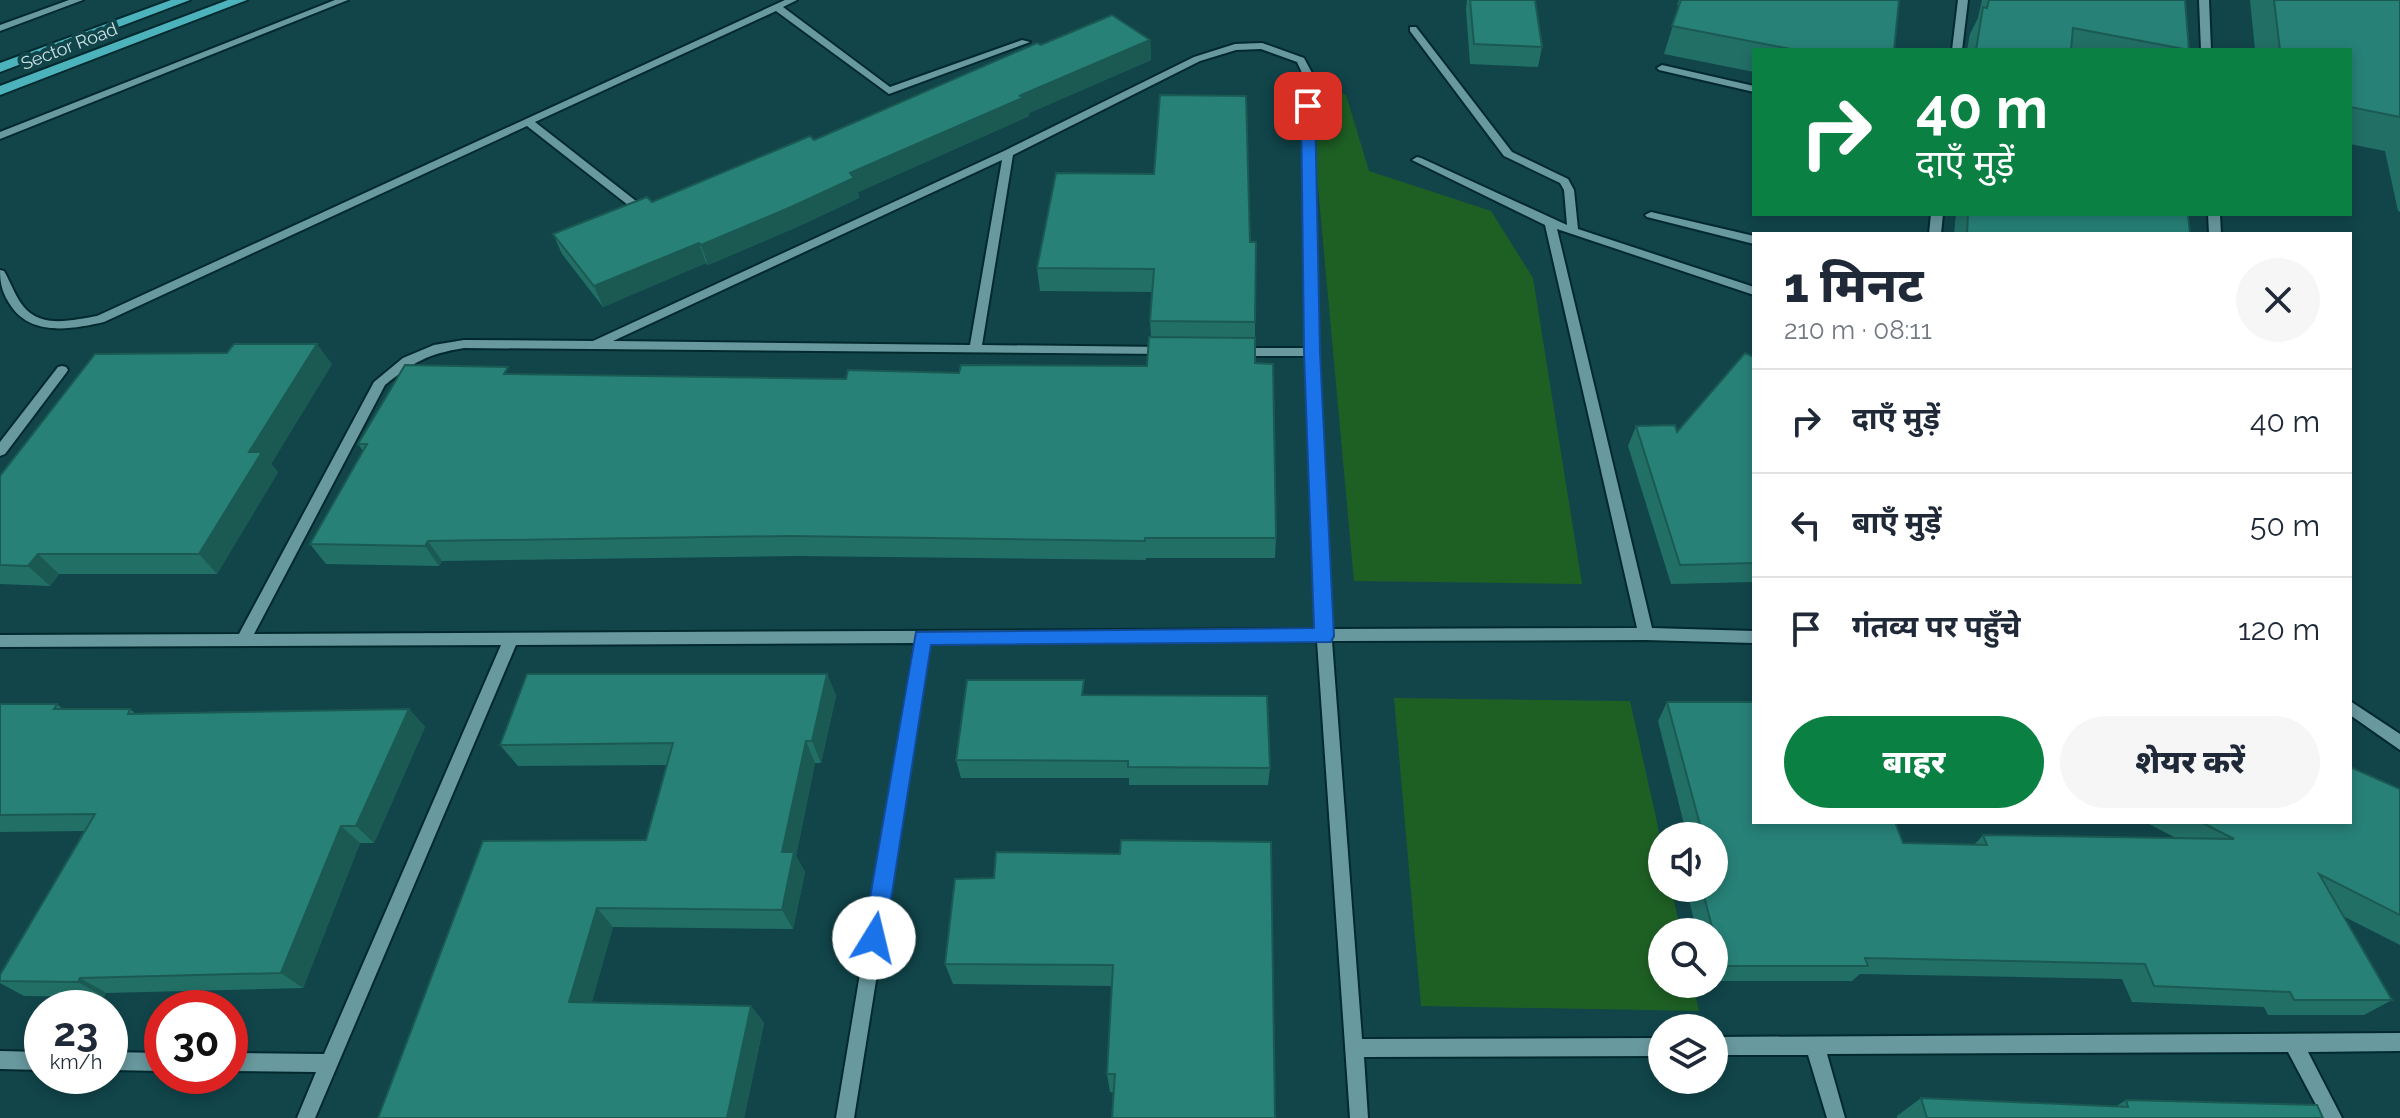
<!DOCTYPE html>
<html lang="hi">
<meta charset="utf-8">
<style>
:root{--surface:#fff;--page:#f6f6f7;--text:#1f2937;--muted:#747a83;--line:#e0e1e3;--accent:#0b8043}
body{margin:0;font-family:Raleway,"Noto Sans Devanagari",sans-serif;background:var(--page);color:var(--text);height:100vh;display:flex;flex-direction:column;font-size:30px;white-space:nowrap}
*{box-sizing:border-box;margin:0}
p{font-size:26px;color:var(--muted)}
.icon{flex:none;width:44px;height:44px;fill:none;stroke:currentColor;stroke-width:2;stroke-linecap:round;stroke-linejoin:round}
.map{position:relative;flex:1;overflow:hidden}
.sheet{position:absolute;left:1752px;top:232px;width:600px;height:592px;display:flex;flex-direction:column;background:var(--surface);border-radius:0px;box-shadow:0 4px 12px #0003}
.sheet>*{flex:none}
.guide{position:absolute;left:1752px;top:48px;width:600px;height:168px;border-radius:0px;box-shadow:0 4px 12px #0003;background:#0b8043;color:#fff;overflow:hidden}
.buttons{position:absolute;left:1648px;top:822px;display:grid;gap:16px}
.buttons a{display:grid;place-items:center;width:80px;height:80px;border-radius:50%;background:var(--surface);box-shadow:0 4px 12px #0003;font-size:40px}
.speed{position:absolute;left:24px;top:990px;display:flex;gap:16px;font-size:40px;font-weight:700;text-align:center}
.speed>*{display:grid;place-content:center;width:104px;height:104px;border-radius:50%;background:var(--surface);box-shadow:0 4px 12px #0003;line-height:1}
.speed small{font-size:20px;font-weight:400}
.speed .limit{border:12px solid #d22;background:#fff;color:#111}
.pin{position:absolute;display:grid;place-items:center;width:68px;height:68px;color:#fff;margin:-34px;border-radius:16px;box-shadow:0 4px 12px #0006}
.me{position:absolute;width:88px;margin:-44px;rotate:9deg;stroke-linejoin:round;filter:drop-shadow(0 0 6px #0008)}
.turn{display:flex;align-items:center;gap:28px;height:168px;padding:0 32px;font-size:36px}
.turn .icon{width:104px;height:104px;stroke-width:2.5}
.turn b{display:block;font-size:56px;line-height:68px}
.round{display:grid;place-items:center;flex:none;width:84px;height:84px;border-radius:42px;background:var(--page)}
.headline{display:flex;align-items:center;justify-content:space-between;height:136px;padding:0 32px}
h1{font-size:48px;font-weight:800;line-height:60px}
.primary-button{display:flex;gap:16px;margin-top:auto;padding:16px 32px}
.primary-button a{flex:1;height:92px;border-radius:48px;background:var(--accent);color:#fff;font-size:32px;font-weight:800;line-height:92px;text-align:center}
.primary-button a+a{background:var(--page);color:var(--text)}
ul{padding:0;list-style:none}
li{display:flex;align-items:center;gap:24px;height:104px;padding:0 32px;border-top:2px solid var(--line)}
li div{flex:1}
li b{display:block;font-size:30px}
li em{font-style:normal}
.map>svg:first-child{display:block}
</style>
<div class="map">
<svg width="2400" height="1118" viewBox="0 0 2400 1118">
<rect width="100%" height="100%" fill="#11454a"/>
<g fill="#1e6024">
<polygon points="1308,77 1346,95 1369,171 1491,211 1533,278 1582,584 1354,581"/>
<polygon points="1394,698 1630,701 1662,845 1662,888 1671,888 1681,932 1662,932 1662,984 1693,984 1699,1011 1421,1006"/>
</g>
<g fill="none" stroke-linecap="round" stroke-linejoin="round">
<g stroke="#022a2e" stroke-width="4">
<g id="minor">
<polygon points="69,0 83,0 0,31 0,25"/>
<polygon points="335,0 348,0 0,139 0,132"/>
<path d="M785,0H797L783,7L890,87L1022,40L1030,42L889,94L776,11L535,122L636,201V205H628L527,126L104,322C73,329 32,337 11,306C3,294 0,285 0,270L4,271C11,283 15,296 23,306C41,329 73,320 97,316Z"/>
<polygon points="1958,0 1968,0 1962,50 1952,50"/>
<polygon points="2199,0 2209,0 2211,50 2201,50"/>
<path d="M1410,27H1416L1512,152L1568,179L1574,190L1578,229L1754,287V295L1557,229L1652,628L1754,631V643L1646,640L1332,641L1362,1039L1662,1038V1056L1364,1057L1368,1118H1350L1317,641L930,643L854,1118H836L915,643L516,645L315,1118H297L316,1072L230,1071V1053L324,1054L501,645L0,647V635L239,634L374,382L403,358L434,345L464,340L593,341L1004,151L1194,57L1235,44L1262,43L1304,58L1313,75L1318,352L1331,629L1637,628L1545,225L1412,160L1417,157L1421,158L1567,225L1564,190L1560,183L1504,156L1410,31ZM1261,49L1297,62L1303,75L1306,348H1238L1232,352L1238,356H1306L1316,629L254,634L385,385C414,362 427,354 464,348L1170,354L1172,351L1166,347L982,345L1013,155L1200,61L1236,50ZM1002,160L970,345L613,341Z"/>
<polygon points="1662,65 1754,86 1754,92 1659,70 1657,68"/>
<polygon points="1651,212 1754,236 1754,244 1647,217 1645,215"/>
<polygon points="1931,214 1943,214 1941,234 1929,234"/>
<polygon points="2208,214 2220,214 2221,234 2209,234"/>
<polygon points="62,366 66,367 68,370 66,373 5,454 0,456 0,442 58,367"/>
<polygon points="2350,701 2400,734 2400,750 2350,715"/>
<polygon points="2400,1033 2400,1051 2308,1052 2342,1118 2323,1118 2288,1052 1827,1054 1845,1118 1827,1118 1808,1055 1714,1055 1714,1037"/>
<polygon points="0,1051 42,1052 42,1070 0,1069"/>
<polygon points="110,1052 162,1053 162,1071 110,1070"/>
</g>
</g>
<g stroke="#022a2e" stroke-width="4">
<g id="major">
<polygon points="171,0 190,0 0,72 0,63"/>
<polygon points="228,0 247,0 0,95 0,86"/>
</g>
</g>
<use href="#minor" fill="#68999f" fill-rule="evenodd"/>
<use href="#major" fill="#4cb2bc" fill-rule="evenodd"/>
</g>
<g fill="#226f66">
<polygon points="1467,0 1535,0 1542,47 1538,67 1470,64 1466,9"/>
<polygon points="1679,0 1899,0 1894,50 1754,50 1754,72 1664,54 1679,6 1677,5"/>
<polygon points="1982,0 2185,0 2189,50 1967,50 1970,34 1978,18"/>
<polygon points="2250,0 2400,0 2400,212 2398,211 2385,151 2350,144 2350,50 2255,50"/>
<polygon points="1150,40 1151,60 1029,113 1029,116 858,192 859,198 797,227 708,265 706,263 603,307 562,254 553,234 652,202 814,140 1041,45"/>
<polygon points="1956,214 2188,214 2190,234 1954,234"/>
<polygon points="1250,242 1255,322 1255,363 1276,538 1275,558 1146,558 1146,560 798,556 442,561 439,566 326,564 310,544 363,451 358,444 512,374 846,379 959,373 1147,366 1151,337 1150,321 1152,292 1040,291 1037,268"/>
<polygon points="1754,357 1754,582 1671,584 1628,446 1636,426 1677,432"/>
<polygon points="332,364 271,464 278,472 217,574 59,574 50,586 0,584 0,476 13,460"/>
<polygon points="827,674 836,696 821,763 815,763 796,856 805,872 793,929 613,927 591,1003 751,1006 764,1023 744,1118 378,1118 646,840 667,765 518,766 500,745"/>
<polygon points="1086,695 1270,768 1268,785 1129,785 1129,778 961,778 956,760"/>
<polygon points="1667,702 1903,843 1974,845 1983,835 2176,838 2145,822 2350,822 2400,789 2400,945 2343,916 2392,1000 2364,1015 2268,1015 2264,1007 2132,1002 2122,979 1860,974 1852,981 1714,981 1714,932 1697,932 1686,888 1714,888 1714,836 1687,836 1658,721"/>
<polygon points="0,704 57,704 63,709 130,709 135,713 409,709 425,727 374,843 360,843 303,988 106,993 104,997 24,996 0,983 0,975 84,831 0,832"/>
<polygon points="996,852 1275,1118 1110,1092 1107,1074 1112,986 953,984 945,964 994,878"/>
<polygon points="1921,1098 2115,1107 2126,1100 2323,1118 1897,1118 1897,1116"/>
</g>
<g fill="#1b5a53">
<polygon points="1150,40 1151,60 1029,113 1029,116 858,192 859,198 797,227 708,265 701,245 850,173 1019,96"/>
<polygon points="699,243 706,263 603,307 594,286"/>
<polygon points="317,344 332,364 271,464 278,472 217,574 199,554 249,452"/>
<polygon points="428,541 442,561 439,566 425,546"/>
<polygon points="38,554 59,574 50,586 28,566"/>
<polygon points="827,674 836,696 821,763 812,741"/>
<polygon points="409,709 425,727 374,843 356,826"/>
<polygon points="806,741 815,763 796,856 805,872 793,929 782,910 782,852"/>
<polygon points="341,826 360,843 303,988 281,973"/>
<polygon points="597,908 613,927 587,1020 569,1002"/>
<polygon points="80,978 106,993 104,997 78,982"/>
<polygon points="751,1006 764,1023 744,1118 727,1118"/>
</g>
<g fill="#278177" stroke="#1b5a53" stroke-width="2">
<polygon points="1470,0 1535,0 1542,47 1474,44"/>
<polygon points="1681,0 1899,0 1894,50 1796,50 1672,26"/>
<polygon points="1989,0 2185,0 2189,50 2073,28 2071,50 1976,50 1983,7 1987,8"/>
<polygon points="2274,0 2400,0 2400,117 2350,107 2350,50 2280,50"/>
<polygon points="1112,15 1150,40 1019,96 1027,96 850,173 854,178 791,207 701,245 699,243 594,286 553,234 647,197 652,202 810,136 814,140 1037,43 1041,45"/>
<polygon points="1160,95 1246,96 1250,242 1256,242 1255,322 1150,321 1154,269 1037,268 1056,173 1154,174"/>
<polygon points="1968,214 2188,214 2190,234 1967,234"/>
<polygon points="1149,337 1255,338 1255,363 1273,364 1276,538 1145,538 1145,541 790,536 428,541 425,546 310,544 367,444 358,444 405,365 508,367 504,374 846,379 848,370 959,373 961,365 1147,366"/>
<polygon points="234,344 317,344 249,452 262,452 199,554 38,554 28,566 0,565 0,476 95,354 227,353"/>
<polygon points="1745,353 1754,357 1754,563 1680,565 1636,426 1675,425 1677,432"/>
<polygon points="527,674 827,674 812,741 806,741 782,852 794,852 782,910 597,908 569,1002 751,1006 727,1118 378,1118 483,841 646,840 673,743 500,745"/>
<polygon points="967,680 1084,680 1082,695 1267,696 1270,768 1128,767 1128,761 956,760"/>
<polygon points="1667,702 1754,702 1754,822 1895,822 1903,843 1987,845 1983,835 2234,839 2201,822 2350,822 2350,767 2400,789 2400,915 2319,874 2392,1000 2294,1000 2290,992 2154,986 2145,964 1865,958 1868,966 1722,966 1702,888 1714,888 1714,836 1703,836"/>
<polygon points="0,704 57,704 54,709 130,709 128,714 409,709 356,826 341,826 281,973 80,978 78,982 0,981 0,975 95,814 0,815"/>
<polygon points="1121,840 1271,842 1275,1118 1112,1118 1115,1074 1107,1074 1113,965 945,964 955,879 994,878 996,852 1120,854"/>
<polygon points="1921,1098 2128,1107 2126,1100 2317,1105 2323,1118 1927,1118"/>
</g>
<polygon fill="#1a73e8" stroke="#114b97" stroke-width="2" points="1308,102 1315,106 1320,352 1334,636 1331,642 931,645 885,938 882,945 874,949 866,945 863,938 916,632 1314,628 1304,352 1301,106"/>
<g text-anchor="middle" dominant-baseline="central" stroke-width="8" stroke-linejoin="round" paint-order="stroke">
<g font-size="18" fill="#c9e2e5" stroke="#11454a">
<text transform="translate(69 46) rotate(-21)">Sector Road</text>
</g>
</g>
</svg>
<div class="buttons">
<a><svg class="icon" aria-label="sound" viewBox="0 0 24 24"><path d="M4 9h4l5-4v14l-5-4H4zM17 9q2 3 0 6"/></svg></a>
<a><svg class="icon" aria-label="search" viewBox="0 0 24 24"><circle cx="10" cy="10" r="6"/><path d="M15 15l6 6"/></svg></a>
<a><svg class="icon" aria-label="layers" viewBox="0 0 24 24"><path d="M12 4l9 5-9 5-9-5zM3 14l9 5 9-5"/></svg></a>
</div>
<div class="speed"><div>23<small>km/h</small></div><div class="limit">30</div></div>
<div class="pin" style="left:1308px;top:106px;background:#d93025"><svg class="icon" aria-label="arrive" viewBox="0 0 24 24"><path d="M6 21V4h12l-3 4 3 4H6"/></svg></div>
<svg class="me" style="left:874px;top:938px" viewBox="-20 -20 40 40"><circle r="19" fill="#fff"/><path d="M0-13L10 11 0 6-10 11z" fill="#1a73e8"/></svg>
<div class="guide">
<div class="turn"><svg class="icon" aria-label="right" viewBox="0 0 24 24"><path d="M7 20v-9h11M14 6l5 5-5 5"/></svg><div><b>40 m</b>दाएँ मुड़ें</div></div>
</div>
<section class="sheet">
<div class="headline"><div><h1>1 मिनट</h1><p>210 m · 08:11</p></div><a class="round"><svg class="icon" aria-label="close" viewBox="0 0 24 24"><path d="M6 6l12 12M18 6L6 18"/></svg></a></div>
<ul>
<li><svg class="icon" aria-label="right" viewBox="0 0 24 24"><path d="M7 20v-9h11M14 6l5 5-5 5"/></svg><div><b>दाएँ मुड़ें</b></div><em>40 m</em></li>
<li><svg class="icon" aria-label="left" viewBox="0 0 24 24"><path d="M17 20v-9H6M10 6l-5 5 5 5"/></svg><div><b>बाएँ मुड़ें</b></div><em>50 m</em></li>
<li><svg class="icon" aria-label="arrive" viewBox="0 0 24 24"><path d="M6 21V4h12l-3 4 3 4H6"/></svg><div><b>गंतव्य पर पहुँचे</b></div><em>120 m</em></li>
</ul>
<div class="primary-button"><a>बाहर</a><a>शेयर करें</a></div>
</section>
</div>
